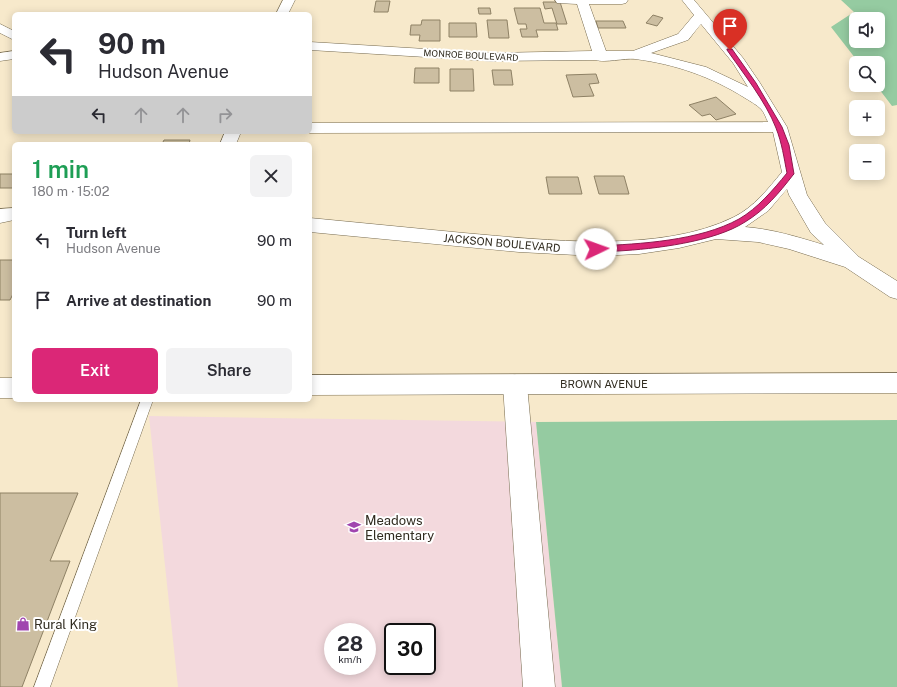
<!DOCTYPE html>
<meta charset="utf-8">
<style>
:root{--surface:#fff;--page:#f2f2f3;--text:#2b2b33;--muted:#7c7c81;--accent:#db2777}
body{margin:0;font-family:"Public Sans",sans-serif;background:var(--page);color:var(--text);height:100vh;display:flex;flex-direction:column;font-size:15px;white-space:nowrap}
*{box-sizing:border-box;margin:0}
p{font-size:13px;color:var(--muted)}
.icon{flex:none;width:22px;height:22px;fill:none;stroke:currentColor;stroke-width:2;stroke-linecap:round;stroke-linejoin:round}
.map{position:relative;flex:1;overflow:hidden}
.details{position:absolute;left:12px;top:142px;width:300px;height:260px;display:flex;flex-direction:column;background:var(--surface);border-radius:6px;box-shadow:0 2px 10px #0003}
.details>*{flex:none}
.top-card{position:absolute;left:12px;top:12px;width:300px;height:122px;border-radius:6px;box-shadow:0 2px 10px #0003;background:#fff;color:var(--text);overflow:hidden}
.controls{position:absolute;left:849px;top:12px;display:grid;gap:8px}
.controls a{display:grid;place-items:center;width:36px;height:36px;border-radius:6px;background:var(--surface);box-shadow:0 2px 10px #0003;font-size:20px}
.speed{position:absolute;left:324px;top:623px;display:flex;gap:8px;font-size:20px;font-weight:700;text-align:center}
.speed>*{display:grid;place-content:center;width:52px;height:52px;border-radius:50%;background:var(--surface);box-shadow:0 2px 10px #0003;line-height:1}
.speed small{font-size:10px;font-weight:400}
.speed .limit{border:2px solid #111;border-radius:6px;background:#fff;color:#111}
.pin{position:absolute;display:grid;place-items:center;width:34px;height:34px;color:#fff;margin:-41px -17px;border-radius:50% 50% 50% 0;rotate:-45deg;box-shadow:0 0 4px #0007}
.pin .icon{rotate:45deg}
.me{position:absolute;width:44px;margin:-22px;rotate:87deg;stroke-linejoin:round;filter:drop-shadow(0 0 3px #0008)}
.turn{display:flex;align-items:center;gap:14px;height:84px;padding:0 20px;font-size:18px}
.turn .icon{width:52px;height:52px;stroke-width:2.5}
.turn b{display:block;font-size:28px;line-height:34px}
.lanes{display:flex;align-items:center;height:38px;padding:0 20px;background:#0003;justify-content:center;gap:20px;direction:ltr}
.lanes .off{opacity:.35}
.round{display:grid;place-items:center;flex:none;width:42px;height:42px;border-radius:6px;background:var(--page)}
.head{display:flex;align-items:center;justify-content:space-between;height:68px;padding:0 20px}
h1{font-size:24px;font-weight:600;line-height:30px;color:#1e9e55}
.cta{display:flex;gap:8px;margin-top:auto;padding:8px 20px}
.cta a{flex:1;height:46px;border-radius:6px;background:var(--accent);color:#fff;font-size:16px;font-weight:600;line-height:46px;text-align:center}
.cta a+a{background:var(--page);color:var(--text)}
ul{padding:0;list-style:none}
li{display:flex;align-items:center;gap:12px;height:60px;padding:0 20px}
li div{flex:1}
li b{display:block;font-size:15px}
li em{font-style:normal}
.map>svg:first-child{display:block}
</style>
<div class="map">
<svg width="897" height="687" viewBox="0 0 897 687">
<rect width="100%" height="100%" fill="#f7e9cb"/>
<path fill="#f3d9dd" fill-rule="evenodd" d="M149,416L536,422L562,687H178ZM333,632H367V666H333ZM393,632H427V666H393Z"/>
<g fill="#95cba1" fill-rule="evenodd">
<path d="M841,0H897V105L892,106L876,85H878V63H859L831,27L854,12ZM856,19H878V41H856Z"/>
<polygon points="897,420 897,687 562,687 536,422"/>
</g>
<g fill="#ccbea1" stroke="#8e8165">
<polygon points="376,1 390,1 388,12 374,12"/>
<polygon points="543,2 560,2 567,24 557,24 552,8 545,9"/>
<polygon points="478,8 490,8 491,14 479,14"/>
<polygon points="514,8 540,8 544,23 556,23 558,30 536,30 538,37 522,37 520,29 527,29 526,24 518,24"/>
<polygon points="653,15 663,18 657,26 646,23"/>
<polygon points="422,20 440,20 440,41 419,41 420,35 410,35 411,25 421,25"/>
<polygon points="487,20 507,20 509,38 489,38"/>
<polygon points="596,21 623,21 626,28 598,28"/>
<polygon points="449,23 476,23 477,37 449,37"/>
<polygon points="415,68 439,68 439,83 414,83"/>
<polygon points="450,69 473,69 474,91 450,91"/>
<polygon points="492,70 511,70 513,85 494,85"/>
<polygon points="596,74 599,83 589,84 594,96 573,97 566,75"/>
<polygon points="716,97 736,114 716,120 710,114 702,116 689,105"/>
<polygon points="164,140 190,140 189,144 162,144"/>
<rect x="0" y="174" width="14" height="14"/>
<polygon points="594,176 624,176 629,194 599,194"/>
<polygon points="546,177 578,177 582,194 549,194"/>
<polygon points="0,260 14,260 14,292 10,300 0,300"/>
<polygon points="0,493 78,493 50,561 70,561 22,687 0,687"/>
</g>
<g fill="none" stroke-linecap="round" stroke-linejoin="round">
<g stroke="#766a4e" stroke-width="1">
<polygon id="service" points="141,400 153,400 50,687 34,687"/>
</g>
<g stroke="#766a4e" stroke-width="1">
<g id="minor">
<polygon points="283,0 295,0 288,14 276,14"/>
<path d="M555,0H628L626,3L622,4H589L606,51H633L678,34L694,15L682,0H694L743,58L760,83L787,127L807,195L825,223L859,257L897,281V299L890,297L845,267L789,249L758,242L716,239L679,248L639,254L596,256L519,252L310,232V218C361,223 413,228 464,233C545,240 660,254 734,217C754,207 768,189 782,172L773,132L310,133L307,132H310V123L768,122C766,118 764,112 761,109C757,105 750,101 745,98C712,77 675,64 635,59C624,58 605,63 596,60L492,61L310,50V42L492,53L592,51L577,4L557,3ZM701,24L733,63L748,87L706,67L651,53L688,40ZM787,189L789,195L811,233L824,245C798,237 772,229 745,227L768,211Z"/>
<polygon points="0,24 14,31 14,40 0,33"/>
<polygon points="14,51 14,59 0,61 0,53"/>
<polygon points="225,132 241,132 236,144 220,144"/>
<polygon points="14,208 14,220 0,223 0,209"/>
<polygon points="515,375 523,378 527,385 555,687 523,687 503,385 507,378"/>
</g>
</g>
<g stroke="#766a4e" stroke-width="1">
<g id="tertiary">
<polygon points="897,373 897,393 310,395 310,375"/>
<rect x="0" y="378" width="14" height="20"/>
</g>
</g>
<use href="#service" fill="#fff" fill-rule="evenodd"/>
<use href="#minor" fill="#fff" fill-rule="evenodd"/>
<use href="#tertiary" fill="#fff" fill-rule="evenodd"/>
</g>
<path fill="#db2777" stroke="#8e194d" d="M727,49H732L756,83L782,127L789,145L794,174L793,175C779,193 765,210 745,222C714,242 654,249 618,251C610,251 601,253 593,251V247L596,246C640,244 699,241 739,219C758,208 773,190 787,173C784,158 782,143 776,128C766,102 743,73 727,50Z"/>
<defs>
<g id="school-bare" transform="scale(1.08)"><path d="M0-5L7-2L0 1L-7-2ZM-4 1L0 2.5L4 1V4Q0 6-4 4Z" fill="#a045af" stroke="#fff" stroke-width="2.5" paint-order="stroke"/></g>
<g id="shop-bare" transform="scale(1.08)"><path d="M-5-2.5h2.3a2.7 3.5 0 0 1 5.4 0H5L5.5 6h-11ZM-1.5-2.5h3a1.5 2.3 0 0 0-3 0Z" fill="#a045af" stroke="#fff" stroke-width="2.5" paint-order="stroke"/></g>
</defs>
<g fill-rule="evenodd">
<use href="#school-bare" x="354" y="527"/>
<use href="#shop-bare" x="23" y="624"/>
</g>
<g text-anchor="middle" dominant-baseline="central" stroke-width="4" stroke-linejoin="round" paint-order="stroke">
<g font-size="9" fill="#312c20" stroke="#fff">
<text transform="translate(471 55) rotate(3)">MONROE BOULEVARD</text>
</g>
<g font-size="11" fill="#312c20" stroke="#fff">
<text transform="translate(502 243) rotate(5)">JACKSON BOULEVARD</text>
<text x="604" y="384">BROWN AVENUE</text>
</g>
<g font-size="13" fill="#312c20" stroke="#fff" text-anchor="start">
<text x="365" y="520">Meadows<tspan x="365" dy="15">Elementary</tspan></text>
<text x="34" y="624">Rural King</text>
</g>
</g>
</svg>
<div class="controls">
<a><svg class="icon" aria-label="sound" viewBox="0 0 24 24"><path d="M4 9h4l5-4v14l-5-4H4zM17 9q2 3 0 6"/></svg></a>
<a><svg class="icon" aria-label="search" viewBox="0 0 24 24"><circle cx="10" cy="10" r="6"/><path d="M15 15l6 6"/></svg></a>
<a>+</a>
<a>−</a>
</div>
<div class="speed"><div>28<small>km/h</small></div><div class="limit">30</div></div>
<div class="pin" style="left:730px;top:50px;background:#d93025"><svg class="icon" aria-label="arrive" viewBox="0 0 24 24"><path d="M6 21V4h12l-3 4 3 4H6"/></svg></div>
<svg class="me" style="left:596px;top:249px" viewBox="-20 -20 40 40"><circle r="19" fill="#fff"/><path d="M0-13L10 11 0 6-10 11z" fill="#db2777"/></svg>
<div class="top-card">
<div class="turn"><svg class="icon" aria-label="left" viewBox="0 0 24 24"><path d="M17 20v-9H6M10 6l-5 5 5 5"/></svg><div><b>90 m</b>Hudson Avenue</div></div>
<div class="lanes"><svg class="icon" aria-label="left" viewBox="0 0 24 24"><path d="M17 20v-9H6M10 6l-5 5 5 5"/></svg><svg class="icon off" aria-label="ahead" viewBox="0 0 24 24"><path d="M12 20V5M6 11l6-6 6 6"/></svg><svg class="icon off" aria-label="ahead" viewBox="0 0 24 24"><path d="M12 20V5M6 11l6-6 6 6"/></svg><svg class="icon off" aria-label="right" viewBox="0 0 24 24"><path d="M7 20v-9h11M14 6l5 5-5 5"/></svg></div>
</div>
<section class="details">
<div class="head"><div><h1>1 min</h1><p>180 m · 15:02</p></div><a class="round"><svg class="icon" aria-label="close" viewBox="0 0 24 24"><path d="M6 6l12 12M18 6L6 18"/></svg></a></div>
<ul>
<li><svg class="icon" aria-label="left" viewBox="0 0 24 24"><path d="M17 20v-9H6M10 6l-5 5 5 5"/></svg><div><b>Turn left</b><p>Hudson Avenue</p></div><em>90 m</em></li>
<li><svg class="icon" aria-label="arrive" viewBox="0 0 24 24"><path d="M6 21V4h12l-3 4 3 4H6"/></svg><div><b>Arrive at destination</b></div><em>90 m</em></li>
</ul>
<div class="cta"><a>Exit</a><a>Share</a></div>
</section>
</div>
